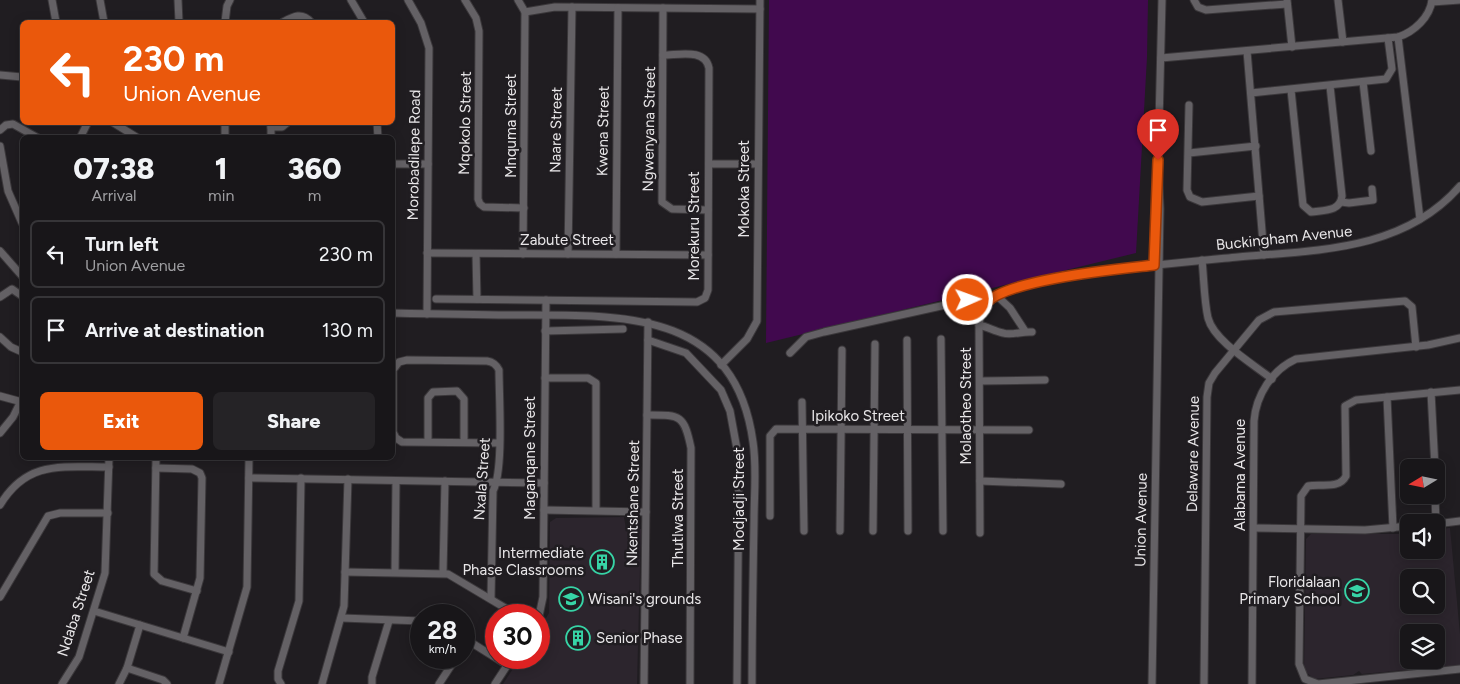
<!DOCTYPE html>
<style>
:root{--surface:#181619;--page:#252326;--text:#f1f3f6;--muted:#9f9fa2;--line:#363538;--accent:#ea580c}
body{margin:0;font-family:Figtree,sans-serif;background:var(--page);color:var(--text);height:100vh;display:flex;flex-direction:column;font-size:19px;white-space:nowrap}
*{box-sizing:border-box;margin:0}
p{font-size:16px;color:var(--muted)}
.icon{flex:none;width:28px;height:28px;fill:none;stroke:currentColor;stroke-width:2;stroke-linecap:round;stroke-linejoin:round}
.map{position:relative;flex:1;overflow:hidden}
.panel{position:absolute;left:20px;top:135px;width:375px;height:325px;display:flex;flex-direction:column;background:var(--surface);border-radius:8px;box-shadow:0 2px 12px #0003,0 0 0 1px var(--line)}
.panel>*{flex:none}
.banner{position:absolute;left:20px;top:20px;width:375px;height:105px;border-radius:8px;box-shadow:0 2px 12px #0003,0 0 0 1px var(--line);background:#ea580c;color:#fff;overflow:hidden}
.needle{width:32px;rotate:260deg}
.fabs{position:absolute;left:1400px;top:459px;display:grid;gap:10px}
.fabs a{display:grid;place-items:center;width:45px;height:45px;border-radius:8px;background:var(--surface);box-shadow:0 2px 12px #0003,0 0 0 1px var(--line);font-size:25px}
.speed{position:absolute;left:410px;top:604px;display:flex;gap:10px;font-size:25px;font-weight:700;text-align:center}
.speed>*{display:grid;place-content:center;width:65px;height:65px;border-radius:50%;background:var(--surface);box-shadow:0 2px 12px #0003,0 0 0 1px var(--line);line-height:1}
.speed small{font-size:12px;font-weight:400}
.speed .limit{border:8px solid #d22;background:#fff;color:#111}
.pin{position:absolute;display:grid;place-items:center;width:42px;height:42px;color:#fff;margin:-51px -21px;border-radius:50% 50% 50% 0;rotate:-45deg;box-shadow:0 0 5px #0007}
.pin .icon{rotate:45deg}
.me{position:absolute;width:55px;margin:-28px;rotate:88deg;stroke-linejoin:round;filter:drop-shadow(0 0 4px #0008)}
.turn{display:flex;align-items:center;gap:18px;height:105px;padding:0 20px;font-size:22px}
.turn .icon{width:65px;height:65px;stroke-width:2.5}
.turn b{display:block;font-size:35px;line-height:42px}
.eta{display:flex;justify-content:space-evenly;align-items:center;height:85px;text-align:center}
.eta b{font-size:30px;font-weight:800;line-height:35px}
.cta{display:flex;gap:10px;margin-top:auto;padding:10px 20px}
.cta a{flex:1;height:58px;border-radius:8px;background:var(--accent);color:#fff;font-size:20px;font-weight:800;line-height:58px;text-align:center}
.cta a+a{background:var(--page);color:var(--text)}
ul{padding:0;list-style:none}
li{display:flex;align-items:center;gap:15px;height:68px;margin:0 10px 8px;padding:0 10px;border:2px solid var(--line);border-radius:8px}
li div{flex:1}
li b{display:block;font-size:19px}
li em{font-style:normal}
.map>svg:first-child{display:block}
</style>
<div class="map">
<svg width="1460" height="684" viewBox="0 0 1460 684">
<rect width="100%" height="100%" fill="#201d21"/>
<g fill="#2c252d" fill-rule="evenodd">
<polygon points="624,517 626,529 641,529 637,684 503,684 520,658 539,658 539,630 549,613 550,522 556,518"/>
<path d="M1450,528L1460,634V665L1362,674L1359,671L1353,675L1314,679L1304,670L1306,539L1311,534H1409V550H1436V529ZM1409,578H1436V605H1409ZM1409,632H1436V660H1409Z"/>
</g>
<polygon fill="#41094e" points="769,0 1148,0 1147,57 1136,253 766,343"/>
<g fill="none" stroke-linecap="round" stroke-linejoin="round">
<g stroke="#3b383b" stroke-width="9">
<g id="minor">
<polyline points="52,0 56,22"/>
<polyline points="100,0 104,22"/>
<polyline points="178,0 179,22"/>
<polyline points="351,0 364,22"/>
<polyline points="408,0 421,23 429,48 427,314"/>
<polyline points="465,0 476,18 479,31 478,199 480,204 484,207 524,208"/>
<polyline points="518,0 525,12 523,254"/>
<polyline points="1194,0 1198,7 1206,10 1287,4"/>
<polyline points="1287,0 1292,47"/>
<polyline points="1338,0 1343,42"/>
<polyline points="1432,2 1460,0"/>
<polyline points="663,8 662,202 672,209 708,210"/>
<polyline points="525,12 555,7 760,9"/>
<polyline points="225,22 227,6 230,0"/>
<path d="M283,22C294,16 302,12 311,22"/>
<polyline points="1398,37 1420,219"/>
<polyline points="1247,51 1264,255"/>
<path d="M1161,58L1398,37C1414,32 1430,17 1432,0"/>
<polyline points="0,75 22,77"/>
<polyline points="1363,82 1371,151"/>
<path d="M1291,90L1303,205L1311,212C1324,210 1340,212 1342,196L1330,86"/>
<polyline points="1251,93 1386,79 1392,69 1388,38"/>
<polyline points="1189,105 1187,190 1190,197 1202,202 1259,196"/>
<polyline points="112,122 138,138"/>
<polyline points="225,122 225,138"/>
<polyline points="377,122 378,138"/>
<polyline points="271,127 282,127 288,122"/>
<polyline points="0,130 6,125 13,124 38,138"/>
<polyline points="80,138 88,122"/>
<polyline points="271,138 271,122"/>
<polyline points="0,146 8,191 22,223"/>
<polyline points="1189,153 1256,146"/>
<polyline points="392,164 428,164"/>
<polyline points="709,164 758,164"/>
<polyline points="1158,165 1162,0"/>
<polyline points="1341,202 1349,203 1373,200 1372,189"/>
<polyline points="0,251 22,276"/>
<polyline points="427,253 708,255"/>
<polyline points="476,254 477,299"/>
<polyline points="568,254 572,7"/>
<polyline points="616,254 618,8"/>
<path d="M1202,260C1204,279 1204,300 1208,318C1214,341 1253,364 1272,379"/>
<polyline points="997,296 1010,308 1025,331"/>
<polyline points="0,297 12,289 22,296"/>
<path d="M436,299L697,302L705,298L708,290L709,68C705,48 679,55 663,55"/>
<path d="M392,313C435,314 478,315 521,315C625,315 735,311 753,442C757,468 754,495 754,521C753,576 752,630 752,684"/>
<path d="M979,325C988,327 994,331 1003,333C1011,336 1022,331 1032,332"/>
<polyline points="545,331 623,329"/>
<polyline points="0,337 11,347 22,352"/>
<polyline points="941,339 943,531"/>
<polyline points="648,340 686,353 721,390 730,411 739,460 737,684"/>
<polyline points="907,340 908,531"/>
<polyline points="790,353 806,337 824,332 968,300 986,303"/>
<polyline points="721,365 747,339 757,321 760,0"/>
<polyline points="545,378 588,378 596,383 596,510"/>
<polyline points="980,381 1045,380"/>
<path d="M1460,390L1356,400L1345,406L1346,476C1339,490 1320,483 1308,486L1301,496L1299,664L1305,679L1318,684L1460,669"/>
<polyline points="1431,392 1435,468"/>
<polyline points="0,396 22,402"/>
<polyline points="1387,397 1393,528"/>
<polyline points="802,402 804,531"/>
<path d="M647,415C680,415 684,414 691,448L690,684"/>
<polyline points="0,433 13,417 21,401"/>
<polyline points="428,441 428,398 433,392 457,391 464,399 464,441"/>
<polyline points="156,458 154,574 162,581 197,591"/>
<polyline points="156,468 192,469 200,473 202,478 200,578 183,638"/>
<polyline points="249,478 544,483"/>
<polyline points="980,481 1061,484"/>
<polyline points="1435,495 1436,524"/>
<path d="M0,505C27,460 62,467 109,467"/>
<polyline points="544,510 646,512"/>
<polyline points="770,516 770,436 776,429 1029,430"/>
<polyline points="1436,524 1460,521"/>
<polyline points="1254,528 1365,530 1409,526"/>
<polyline points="840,531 842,350"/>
<polyline points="873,531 875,344"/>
<path d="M980,533L979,325C980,316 982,307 989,300C1005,287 1062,277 1083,273C1135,267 1187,262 1238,257C1317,250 1404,251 1460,186"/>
<polyline points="345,572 448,574 517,615"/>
<polyline points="395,572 396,481"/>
<polyline points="443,573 445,481"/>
<polyline points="0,597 48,516 60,513 108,513"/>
<path d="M491,598L493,491C504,470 499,397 499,370C496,364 493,362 487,361L407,360L399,362L393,370V432L396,438L402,442L498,443"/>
<polyline points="94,611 229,652"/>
<polyline points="539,616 543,597 546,300"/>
<polyline points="342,618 421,621"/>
<polyline points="464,638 507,665"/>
<polyline points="127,668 163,680 167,684"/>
<polyline points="62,684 79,657 105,573 109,458"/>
<polyline points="119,684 127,668 140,625"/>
<polyline points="219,684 247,587 249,458"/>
<polyline points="281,684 278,679 278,671 299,601 301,478"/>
<polyline points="322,684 344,606 348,479"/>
<polyline points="372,684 372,677 389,621"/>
<polyline points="439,684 456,658"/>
<polyline points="495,684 512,658"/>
<polyline points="644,684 648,322"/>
<polyline points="1152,684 1160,209 1158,160"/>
<polyline points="1204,684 1207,397 1209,383 1215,373 1259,320 1274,312 1405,301 1412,307 1416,347"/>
<path d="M1252,684L1254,421C1256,395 1272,370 1296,359L1428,345L1460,338"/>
</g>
</g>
<use href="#minor" stroke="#646165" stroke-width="7"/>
</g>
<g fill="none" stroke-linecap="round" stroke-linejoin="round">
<g stroke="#983908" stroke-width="12">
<path id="route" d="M968,300L986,303C1008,279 1120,269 1154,265L1158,160"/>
</g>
<use href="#route" stroke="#ea580c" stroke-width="9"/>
</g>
<defs>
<g id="building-ring" transform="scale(1.25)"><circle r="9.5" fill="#201d21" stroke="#37d4a6" stroke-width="1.5"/><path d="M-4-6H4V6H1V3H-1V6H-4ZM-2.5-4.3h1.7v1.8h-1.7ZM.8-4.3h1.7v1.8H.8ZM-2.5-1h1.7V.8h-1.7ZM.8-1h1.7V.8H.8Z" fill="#37d4a6"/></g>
<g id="school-ring" transform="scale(1.25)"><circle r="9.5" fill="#201d21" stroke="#37d4a6" stroke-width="1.5"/><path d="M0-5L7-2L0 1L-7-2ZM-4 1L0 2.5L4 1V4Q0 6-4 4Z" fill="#37d4a6"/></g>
</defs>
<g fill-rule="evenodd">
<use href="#building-ring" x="602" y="562"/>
<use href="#school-ring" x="1357" y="591"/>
<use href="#school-ring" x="571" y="599"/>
<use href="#building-ring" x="578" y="638"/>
</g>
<g text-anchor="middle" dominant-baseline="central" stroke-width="5" stroke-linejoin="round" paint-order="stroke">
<g font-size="15" fill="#e8e6e8" stroke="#201d21">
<text transform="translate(465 123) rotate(-89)">Mqokolo Street</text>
<text transform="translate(511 126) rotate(-90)">Mnquma Street</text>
<text transform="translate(649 129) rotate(-89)">Ngwenyana Street</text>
<text transform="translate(556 130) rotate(-89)">Naare Street</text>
<text transform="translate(603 131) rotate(-89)">Kwena Street</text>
<text transform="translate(414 155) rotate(-89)">Morobadilepe Road</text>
<text transform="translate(744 189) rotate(-90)">Mokoka Street</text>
<text transform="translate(694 226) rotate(-90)">Morekuru Street</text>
<text transform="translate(1284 238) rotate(-6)">Buckingham Avenue</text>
<text x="567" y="240">Zabute Street</text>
<text transform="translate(966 406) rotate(-90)">Molaotheo Street</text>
<text x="858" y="416">Ipikoko Street</text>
<text transform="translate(1193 454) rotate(-89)">Delaware Avenue</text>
<text transform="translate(530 458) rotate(-90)">Maganqane Street</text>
<text transform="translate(1240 475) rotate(-90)">Alabama Avenue</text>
<text transform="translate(482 479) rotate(-86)">Nxala Street</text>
<text transform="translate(739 499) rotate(-90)">Modjadji Street</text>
<text transform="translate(633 503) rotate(-89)">Nkentshane Street</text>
<text transform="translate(678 518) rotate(-90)">Thutlwa Street</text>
<text transform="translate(1141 520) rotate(-89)">Union Avenue</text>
<text transform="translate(76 613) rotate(-72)">Ndaba Street</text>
</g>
<g font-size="15" fill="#e8e6e8" stroke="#201d21" text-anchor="end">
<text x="584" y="553">Intermediate<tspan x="584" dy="17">Phase Classrooms</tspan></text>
<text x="1340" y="582">Floridalaan<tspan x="1340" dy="17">Primary School</tspan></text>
<text x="588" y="599" text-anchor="start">Wisani's grounds</text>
<text x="596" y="638" text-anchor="start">Senior Phase</text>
</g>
</g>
</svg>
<div class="fabs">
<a><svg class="needle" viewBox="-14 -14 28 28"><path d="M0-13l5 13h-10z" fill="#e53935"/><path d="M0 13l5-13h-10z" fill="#9f9fa2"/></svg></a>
<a><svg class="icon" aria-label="sound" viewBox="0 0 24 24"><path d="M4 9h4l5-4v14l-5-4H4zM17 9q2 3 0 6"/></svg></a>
<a><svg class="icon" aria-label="search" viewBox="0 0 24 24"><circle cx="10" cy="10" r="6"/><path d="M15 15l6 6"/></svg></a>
<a><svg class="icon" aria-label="layers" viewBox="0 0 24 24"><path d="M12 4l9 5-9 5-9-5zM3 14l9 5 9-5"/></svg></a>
</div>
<div class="speed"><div>28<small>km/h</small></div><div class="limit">30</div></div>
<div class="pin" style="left:1158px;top:160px;background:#d93025"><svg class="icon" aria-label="arrive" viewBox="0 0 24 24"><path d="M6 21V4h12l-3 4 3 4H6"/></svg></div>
<svg class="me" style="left:968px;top:300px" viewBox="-20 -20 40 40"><circle r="17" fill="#ea580c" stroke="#fff" stroke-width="3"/><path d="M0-11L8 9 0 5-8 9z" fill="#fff"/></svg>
<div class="banner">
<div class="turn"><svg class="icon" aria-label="left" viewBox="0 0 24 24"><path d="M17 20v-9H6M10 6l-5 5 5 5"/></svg><div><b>230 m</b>Union Avenue</div></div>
</div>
<section class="panel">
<div class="eta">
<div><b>07:38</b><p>Arrival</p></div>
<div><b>1</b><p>min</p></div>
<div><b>360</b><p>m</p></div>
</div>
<ul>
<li><svg class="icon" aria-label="left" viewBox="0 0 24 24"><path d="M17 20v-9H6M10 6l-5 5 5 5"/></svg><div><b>Turn left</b><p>Union Avenue</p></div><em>230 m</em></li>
<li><svg class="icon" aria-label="arrive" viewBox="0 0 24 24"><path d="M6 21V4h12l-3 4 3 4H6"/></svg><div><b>Arrive at destination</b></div><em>130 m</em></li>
</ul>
<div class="cta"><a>Exit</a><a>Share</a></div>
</section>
</div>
